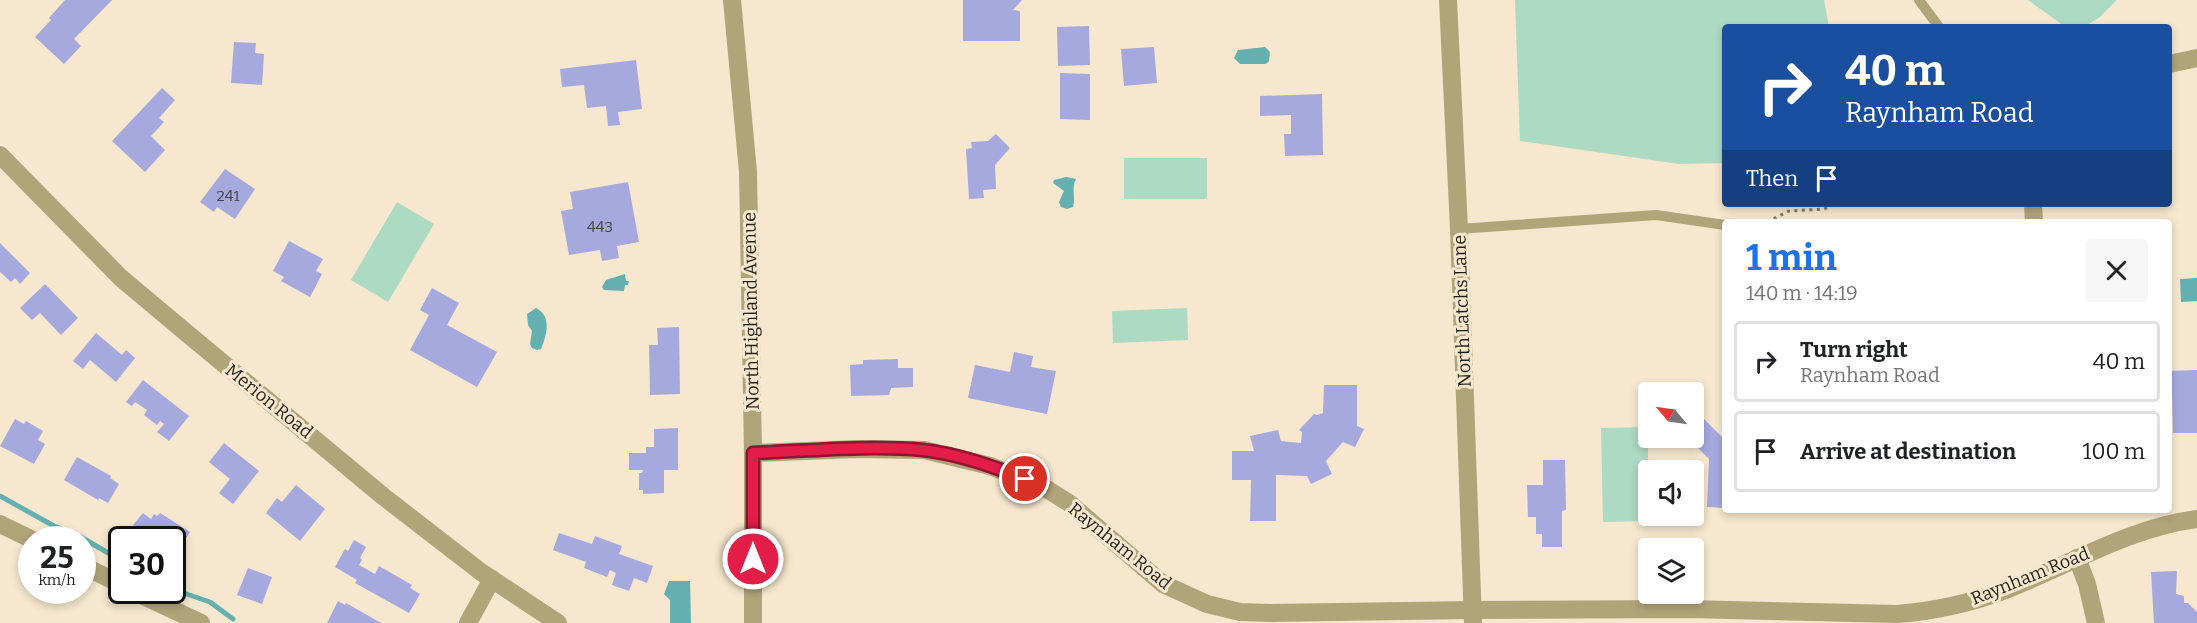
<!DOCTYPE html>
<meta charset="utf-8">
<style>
:root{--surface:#fff;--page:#f6f6f6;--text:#202124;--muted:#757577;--line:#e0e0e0;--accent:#1a73e8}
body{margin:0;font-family:Bitter,serif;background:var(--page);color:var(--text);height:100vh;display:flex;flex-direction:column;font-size:22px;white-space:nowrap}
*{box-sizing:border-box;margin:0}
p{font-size:20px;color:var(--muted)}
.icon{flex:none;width:33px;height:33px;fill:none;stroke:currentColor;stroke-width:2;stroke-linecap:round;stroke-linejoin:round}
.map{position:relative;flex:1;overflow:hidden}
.panel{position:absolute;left:1722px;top:219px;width:450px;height:294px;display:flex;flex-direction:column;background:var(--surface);border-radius:6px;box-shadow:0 3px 9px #0003}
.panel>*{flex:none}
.banner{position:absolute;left:1722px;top:24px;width:450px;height:183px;border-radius:6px;box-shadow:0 3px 9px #0003;background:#1a4fa0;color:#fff;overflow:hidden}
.needle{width:39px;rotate:299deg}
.fabs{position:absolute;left:1638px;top:382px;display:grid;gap:12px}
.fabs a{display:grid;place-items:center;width:66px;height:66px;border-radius:6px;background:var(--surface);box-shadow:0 3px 9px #0003;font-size:30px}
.speed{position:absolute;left:18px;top:526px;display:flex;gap:12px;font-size:30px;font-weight:700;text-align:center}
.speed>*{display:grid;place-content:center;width:78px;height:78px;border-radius:50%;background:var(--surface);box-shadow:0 3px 9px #0003;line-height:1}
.speed small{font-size:15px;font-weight:400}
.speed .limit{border:3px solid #111;border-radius:9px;background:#fff;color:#111}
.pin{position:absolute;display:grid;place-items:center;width:51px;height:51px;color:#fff;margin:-26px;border:3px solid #fff;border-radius:50%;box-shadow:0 2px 6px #0007}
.me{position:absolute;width:66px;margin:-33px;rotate:0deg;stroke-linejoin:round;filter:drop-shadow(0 0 4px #0008)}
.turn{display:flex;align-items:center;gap:21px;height:126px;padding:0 24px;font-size:27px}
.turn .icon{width:78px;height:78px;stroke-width:2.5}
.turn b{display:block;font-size:42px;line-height:51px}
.then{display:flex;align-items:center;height:57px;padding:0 24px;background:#0003;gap:12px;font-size:22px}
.round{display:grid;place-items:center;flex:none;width:63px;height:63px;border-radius:6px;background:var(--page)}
.overview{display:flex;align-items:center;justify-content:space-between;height:102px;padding:0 24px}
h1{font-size:36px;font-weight:700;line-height:45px;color:var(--accent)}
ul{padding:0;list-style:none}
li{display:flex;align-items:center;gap:18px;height:81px;margin:0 12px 9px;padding:0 12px;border:3px solid var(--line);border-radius:6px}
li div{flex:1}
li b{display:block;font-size:22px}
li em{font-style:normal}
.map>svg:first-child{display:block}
</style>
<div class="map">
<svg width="2197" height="623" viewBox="0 0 2197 623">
<rect width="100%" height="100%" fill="#f6e7ce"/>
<g fill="#addac2">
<polygon points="1515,0 1824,0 1829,27 1725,27 1725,163 1679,164 1520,141"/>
<polygon points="2028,0 2117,0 2100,17 2087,25 2064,26"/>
<rect x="1124" y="158" width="83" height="41"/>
<polygon points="397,202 434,224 388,302 351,280"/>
<polygon points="1187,308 1188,340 1113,343 1112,311"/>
<polygon points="1648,427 1648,516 1651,516 1651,521 1603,522 1601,428"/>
</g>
<g fill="#64b0b0">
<polygon points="1265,47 1270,52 1269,61 1266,64 1240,64 1234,58 1238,50"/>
<path d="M1066,177L1076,179C1071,187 1076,198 1073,207L1067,209L1061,207L1059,202L1064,191L1053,183L1054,180Z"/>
<polygon points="625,274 626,281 629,281 628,285 625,285 624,291 604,290 602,287 606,280"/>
<polygon points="2197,278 2197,301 2181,302 2180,279"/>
<path d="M536,308C552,316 547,335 541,349L537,350L532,348L530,344L532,331L528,325L527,314Z"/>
<polygon points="669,581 690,581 691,623 670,623 670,600 664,594"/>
</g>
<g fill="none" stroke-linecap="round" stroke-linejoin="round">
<g stroke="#64b0b0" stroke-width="5">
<polyline points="0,496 54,526 74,533 122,561"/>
<polyline points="172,589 210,602 233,619"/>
</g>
</g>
<g fill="#a6a9dd">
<polygon points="65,0 112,0 74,39 81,46 64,64 35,37 51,20 49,18"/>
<polygon points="963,0 1022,0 1013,10 1020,11 1020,41 963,41"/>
<polygon points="1089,26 1090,65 1058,66 1057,27"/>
<polygon points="234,42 256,43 255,53 264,54 262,85 231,83"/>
<polygon points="1154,47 1157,83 1124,86 1121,49"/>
<polygon points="636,60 642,109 618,112 620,125 608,126 606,106 587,108 584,85 562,87 560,69"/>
<polygon points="1060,73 1090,74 1090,120 1060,119"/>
<polygon points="162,88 175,100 159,118 164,122 151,136 165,150 145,172 112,141"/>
<polygon points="1322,94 1323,155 1285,156 1284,134 1291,134 1291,115 1260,116 1260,96"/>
<polygon points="996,134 1010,148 995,165 996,189 983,190 984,198 969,199 966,149 972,148 971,142 988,141"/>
<polygon points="225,169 255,189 235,219 217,207 214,212 200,202"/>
<polygon points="628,182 639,242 617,246 619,258 602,261 600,250 569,255 561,211 573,209 570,192"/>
<polygon points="289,241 323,259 316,271 322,274 310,297 281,281 284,277 273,271"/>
<polygon points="0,243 30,273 20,284 15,278 11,282 0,272"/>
<polygon points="45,284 78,318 61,335 40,313 32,320 20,308"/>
<polygon points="432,288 459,303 447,325 497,352 477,387 410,350 429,315 420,310"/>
<polygon points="679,327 680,394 650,395 649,345 658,345 657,328"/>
<polygon points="96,333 122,355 126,350 135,358 116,382 90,360 83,369 73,361"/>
<polygon points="1014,352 1033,356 1031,367 1056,371 1047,414 968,398 975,365 1010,372"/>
<polygon points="898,359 898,368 913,368 913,387 891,388 889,395 851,396 850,365 863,364 863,360"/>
<polygon points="2197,370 2197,433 2173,433 2172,394 2169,394 2169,371"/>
<polygon points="143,380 189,416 169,441 157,432 164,424 160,421 157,425 144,415 147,410 135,402 132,406 126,402"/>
<polygon points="1324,385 1357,385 1357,426 1364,429 1355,447 1343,442 1326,461 1332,474 1311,484 1307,476 1276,475 1276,521 1250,521 1251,480 1232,480 1232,451 1254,451 1250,436 1278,430 1281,441 1301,443 1302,432 1299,430 1314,414 1317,415 1323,413"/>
<polygon points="1703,418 1725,440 1725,508 1707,507 1709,459 1688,438 1694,438 1694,427"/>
<polygon points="15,419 24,424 26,421 43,431 38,440 45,444 34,464 0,446"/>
<polygon points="678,428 678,470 664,470 664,493 643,494 643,490 639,490 639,473 642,473 643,470 629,470 629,453 646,453 646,447 654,447 654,429"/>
<polygon points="224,443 259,471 233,504 219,493 230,479 209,462"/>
<polygon points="77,457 111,476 110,478 119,484 108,503 99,498 98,500 64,480"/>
<polygon points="1543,460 1565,460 1566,510 1562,511 1562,547 1542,547 1542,534 1536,534 1536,517 1528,517 1527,485 1543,485"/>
<polygon points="296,485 325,509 300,541 266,513 277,498 282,502"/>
<polygon points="143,513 151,519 154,514 157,516 160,513 190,532 174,556 172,540 153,540 133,525"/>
<polygon points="559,533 592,544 595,536 622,546 619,554 653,566 647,583 634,578 629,591 612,585 616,573 610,570 607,577 584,568 586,562 553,550"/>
<polygon points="354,540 366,547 360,558 362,560 359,565 375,574 379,566 412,585 410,588 420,594 409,613 355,583 357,580 335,567 345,549 348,551"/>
<polygon points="248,568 272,577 262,604 237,595"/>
<polygon points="2177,571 2176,594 2184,596 2184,603 2188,603 2197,612 2197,623 2154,623 2151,572"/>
<polygon points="338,601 345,605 346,603 381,623 327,623"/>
</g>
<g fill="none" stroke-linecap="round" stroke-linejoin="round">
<polyline stroke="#867c6b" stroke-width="3" stroke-dasharray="3 4.5" stroke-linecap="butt" points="1767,222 1789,211 1824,209 1836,204"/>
<g stroke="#b2a479" stroke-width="10">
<polyline points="1919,0 1939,27"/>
<polyline points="1459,229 1656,215 1725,225"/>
</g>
<g stroke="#b2a479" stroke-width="18">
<polyline points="732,0 748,172 753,453 753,623"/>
<polyline points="1448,0 1459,229 1473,623"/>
<polyline points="2169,64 2197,58"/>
<polyline points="2033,204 2034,222"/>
<path d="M753,453L856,449L924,450L990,466L1042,486L1069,503L1163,584L1207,604L1240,612L1270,613L1473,610L1689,609L1897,614C1935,611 1972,603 2008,589C2071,564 2129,528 2197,519"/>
<polyline points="0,524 33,540"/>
<polyline points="2077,558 2087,584 2096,623"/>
<polyline points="82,565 122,585"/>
<polyline points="133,591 201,623"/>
<polyline points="468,623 492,579"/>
</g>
<polyline stroke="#b2a479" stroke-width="18" points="0,155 121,278 183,330 384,497 481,572 558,623"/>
</g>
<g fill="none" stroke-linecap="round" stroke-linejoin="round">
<g stroke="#92132f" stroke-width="15">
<path id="route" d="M753,559V453C809,451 867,445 923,450C958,454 992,466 1025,479"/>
</g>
<use href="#route" stroke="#e11d48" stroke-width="10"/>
</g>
<g text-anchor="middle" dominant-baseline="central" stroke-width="6" stroke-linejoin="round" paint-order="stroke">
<g font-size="15" fill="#444248">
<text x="228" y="196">241</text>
<text x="600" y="227">443</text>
</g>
<g font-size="18" fill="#241f16" stroke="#f6e7ce">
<text transform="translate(751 311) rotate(-91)">North Highland Avenue</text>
<text transform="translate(1462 311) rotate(-92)">North Latchs Lane</text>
<text transform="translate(269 401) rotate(39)">Merion Road</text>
<text transform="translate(1120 546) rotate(39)">Raynham Road</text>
<text transform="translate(2030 576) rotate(-22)">Raynham Road</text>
</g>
</g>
</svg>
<div class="fabs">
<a><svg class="needle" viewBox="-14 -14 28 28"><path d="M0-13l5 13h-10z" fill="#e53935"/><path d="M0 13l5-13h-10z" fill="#757577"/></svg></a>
<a><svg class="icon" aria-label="sound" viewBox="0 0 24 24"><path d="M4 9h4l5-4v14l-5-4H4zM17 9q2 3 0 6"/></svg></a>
<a><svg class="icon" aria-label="layers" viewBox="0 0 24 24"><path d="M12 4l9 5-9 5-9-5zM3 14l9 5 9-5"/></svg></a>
</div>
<div class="speed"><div>25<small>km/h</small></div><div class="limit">30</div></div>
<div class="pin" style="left:1025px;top:479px;background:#d93025"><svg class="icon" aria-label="arrive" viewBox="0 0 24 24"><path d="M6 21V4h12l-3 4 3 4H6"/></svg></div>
<svg class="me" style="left:753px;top:559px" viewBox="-20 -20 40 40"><circle r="17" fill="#e11d48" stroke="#fff" stroke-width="3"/><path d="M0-11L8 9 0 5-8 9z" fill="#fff"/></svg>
<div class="banner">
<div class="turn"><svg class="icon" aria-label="right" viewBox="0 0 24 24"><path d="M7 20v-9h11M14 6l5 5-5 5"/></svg><div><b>40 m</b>Raynham Road</div></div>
<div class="then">Then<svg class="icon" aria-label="arrive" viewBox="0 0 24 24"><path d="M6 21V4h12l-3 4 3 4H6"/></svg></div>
</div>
<section class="panel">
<div class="overview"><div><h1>1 min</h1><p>140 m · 14:19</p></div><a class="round"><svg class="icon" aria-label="close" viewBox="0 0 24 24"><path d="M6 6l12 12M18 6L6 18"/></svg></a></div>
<ul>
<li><svg class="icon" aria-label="right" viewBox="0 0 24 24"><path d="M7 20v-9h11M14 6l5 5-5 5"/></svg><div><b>Turn right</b><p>Raynham Road</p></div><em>40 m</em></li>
<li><svg class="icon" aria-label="arrive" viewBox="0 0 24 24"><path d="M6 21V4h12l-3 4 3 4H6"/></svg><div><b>Arrive at destination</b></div><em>100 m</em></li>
</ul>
</section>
</div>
